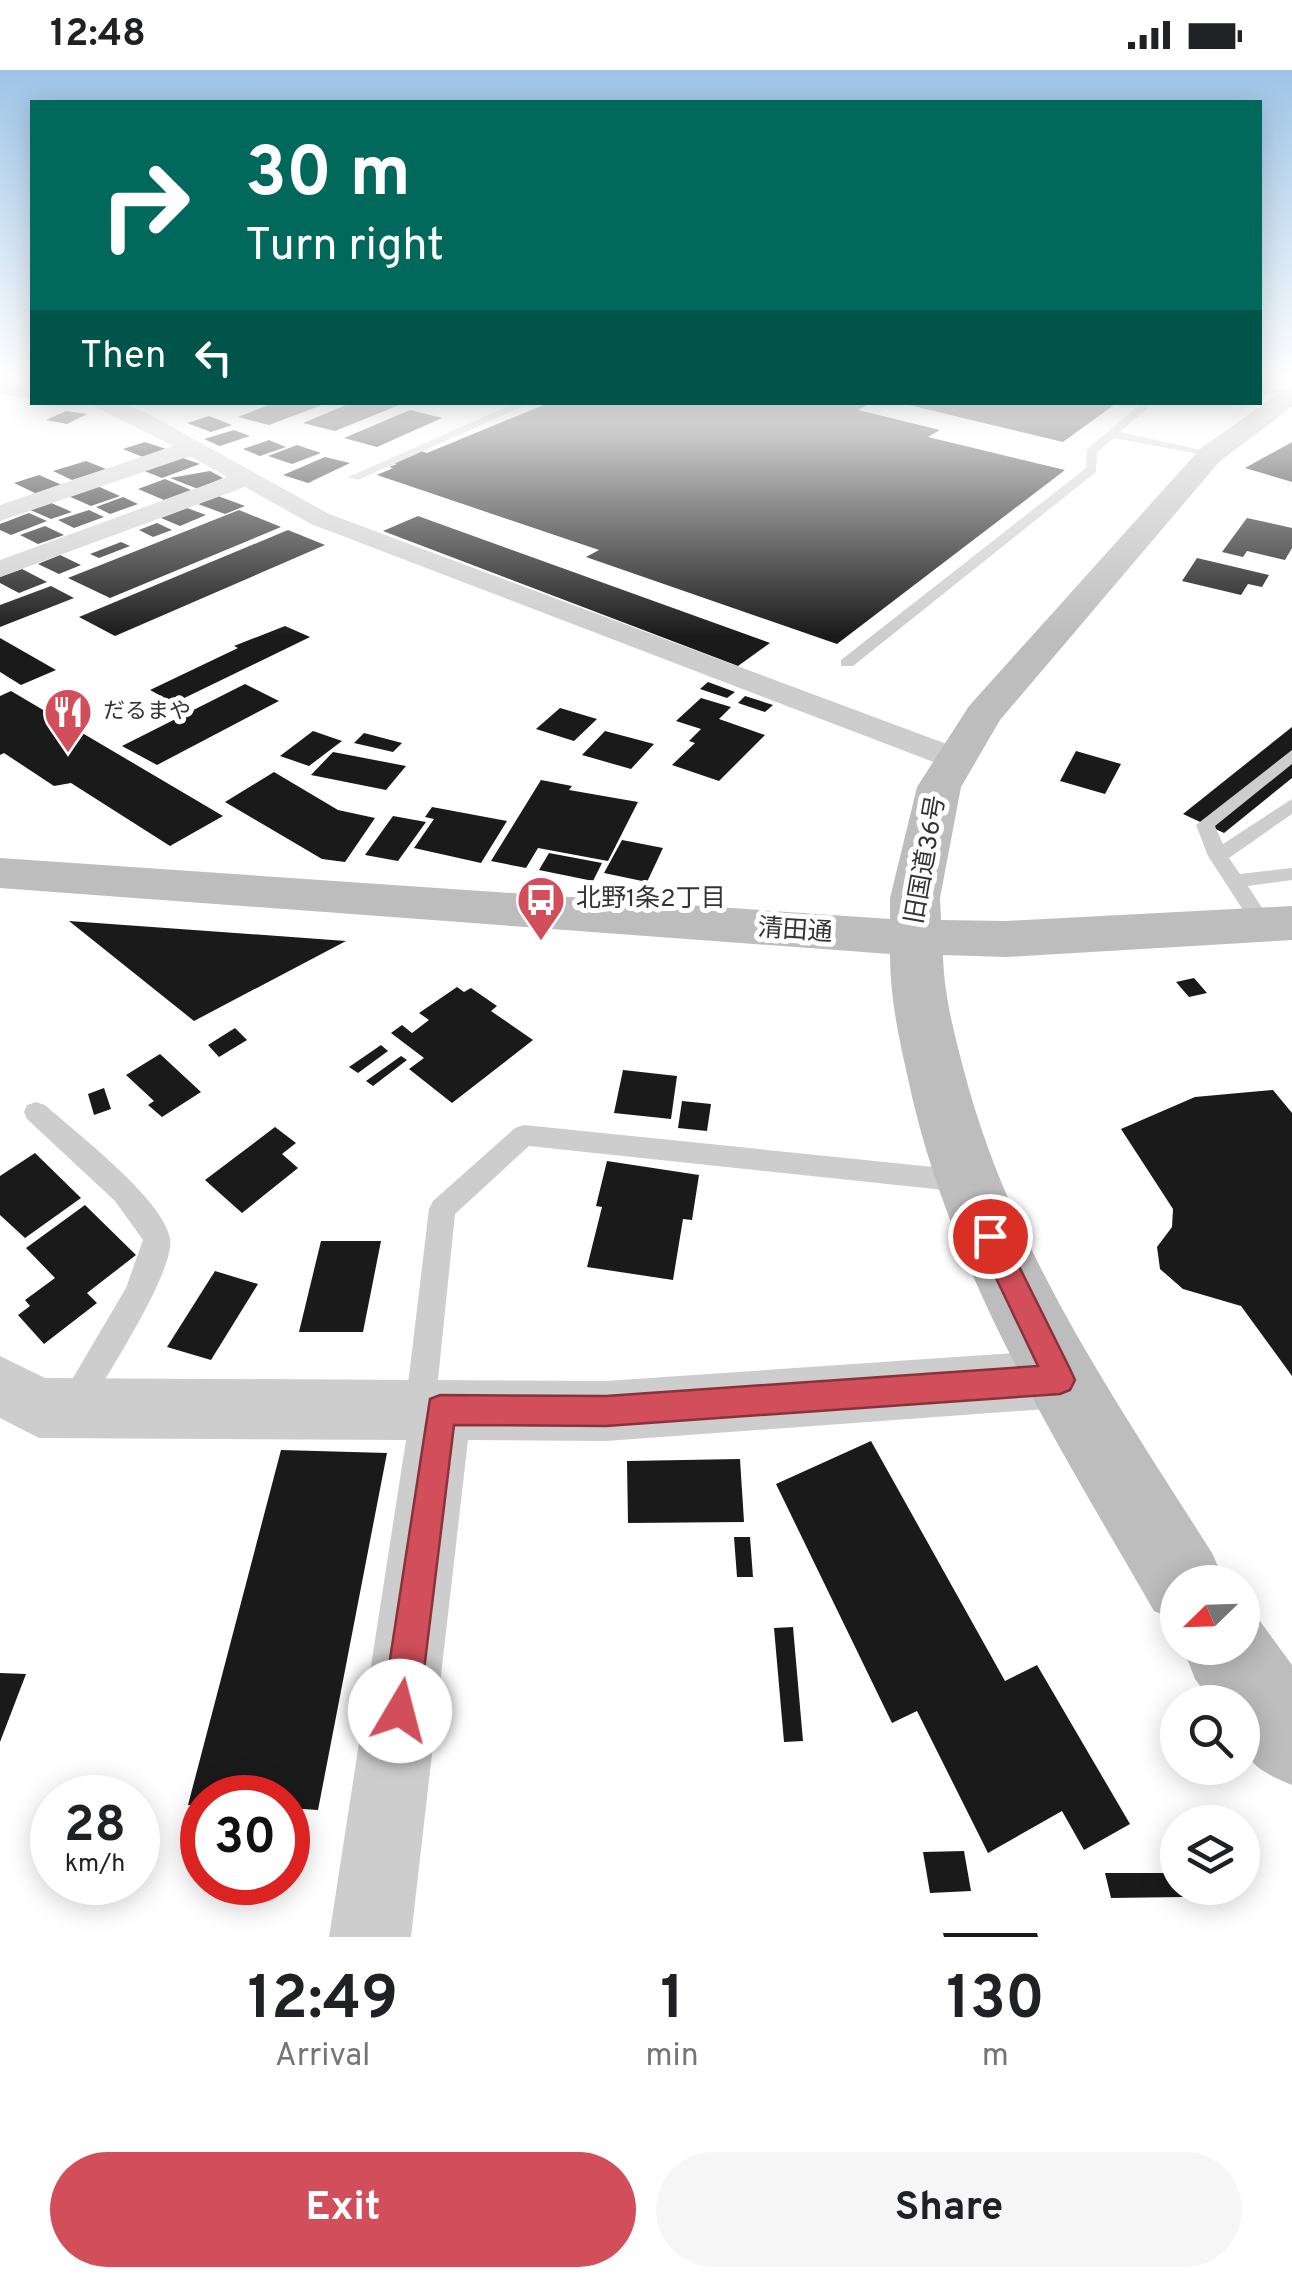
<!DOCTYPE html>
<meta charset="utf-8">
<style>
:root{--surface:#fff;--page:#f6f6f6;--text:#202124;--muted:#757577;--accent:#d14e5a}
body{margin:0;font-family:Overpass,"Noto Sans JP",sans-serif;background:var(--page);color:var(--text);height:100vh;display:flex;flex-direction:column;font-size:38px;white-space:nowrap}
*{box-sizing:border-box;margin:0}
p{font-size:32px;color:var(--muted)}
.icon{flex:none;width:55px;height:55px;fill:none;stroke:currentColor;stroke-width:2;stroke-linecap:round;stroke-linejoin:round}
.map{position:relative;height:1867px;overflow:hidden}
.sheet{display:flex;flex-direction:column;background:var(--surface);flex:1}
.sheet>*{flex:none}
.hud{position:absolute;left:30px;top:30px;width:1232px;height:305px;border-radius:0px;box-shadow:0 5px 25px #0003;background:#00695c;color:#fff;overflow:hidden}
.needle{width:65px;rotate:247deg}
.buttons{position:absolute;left:1160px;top:1495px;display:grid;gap:20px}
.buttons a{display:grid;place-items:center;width:100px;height:100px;border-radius:50%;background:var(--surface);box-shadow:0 5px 25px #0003;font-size:50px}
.speed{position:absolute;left:30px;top:1705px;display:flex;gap:20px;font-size:50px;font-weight:700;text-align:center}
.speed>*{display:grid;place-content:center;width:130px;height:130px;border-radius:50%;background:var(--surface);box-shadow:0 5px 25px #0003;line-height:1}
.speed small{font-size:25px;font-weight:400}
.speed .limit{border:15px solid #d22;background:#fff;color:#111}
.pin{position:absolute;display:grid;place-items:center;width:85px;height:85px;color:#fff;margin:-42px;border:5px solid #fff;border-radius:50%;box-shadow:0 2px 10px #0007}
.me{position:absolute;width:110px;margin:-55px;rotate:8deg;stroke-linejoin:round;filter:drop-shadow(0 0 8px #0008)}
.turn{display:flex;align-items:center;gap:35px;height:210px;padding:0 50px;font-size:45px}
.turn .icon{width:130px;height:130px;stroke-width:2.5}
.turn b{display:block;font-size:70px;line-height:85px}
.then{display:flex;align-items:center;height:95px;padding:0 50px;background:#0003;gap:20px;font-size:38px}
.eta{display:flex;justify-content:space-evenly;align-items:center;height:170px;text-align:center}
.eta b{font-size:60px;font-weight:700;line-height:70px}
.button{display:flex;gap:20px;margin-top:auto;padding:20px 50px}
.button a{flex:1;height:115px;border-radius:60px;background:var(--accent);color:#fff;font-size:40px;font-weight:700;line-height:115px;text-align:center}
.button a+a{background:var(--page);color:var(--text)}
.status{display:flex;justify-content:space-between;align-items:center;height:70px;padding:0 50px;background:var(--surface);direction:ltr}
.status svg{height:28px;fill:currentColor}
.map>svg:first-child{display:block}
</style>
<div class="status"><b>12:48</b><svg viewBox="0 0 49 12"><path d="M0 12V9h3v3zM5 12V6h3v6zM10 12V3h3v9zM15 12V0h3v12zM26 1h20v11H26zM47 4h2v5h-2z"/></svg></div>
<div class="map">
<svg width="1292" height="1867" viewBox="0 0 1292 1867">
<rect width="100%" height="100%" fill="#fff"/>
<g fill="#1a1a1a">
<polygon points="276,332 327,332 327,333 269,355 238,347"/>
<polygon points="353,332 404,333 335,361 303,353"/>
<polygon points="551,332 872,332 858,340 940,360 928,367 1065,400 837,574 586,487 599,480 377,405 393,398 389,397 397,394 393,393 421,381 427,383"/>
<polygon points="897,332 1118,332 1063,372"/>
<polygon points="410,340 442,348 377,377 344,368"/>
<polygon points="66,341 87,344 67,354 46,350"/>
<polygon points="209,346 232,355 211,362 187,353"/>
<polygon points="234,360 250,366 220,376 204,369"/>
<polygon points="269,370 286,377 260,386 243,379"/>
<polygon points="145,372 166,379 143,387 123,379"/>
<polygon points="1292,372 1292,412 1245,398"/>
<polygon points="297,375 321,383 292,394 268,386"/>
<polygon points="180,387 200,394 162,408 142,400"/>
<polygon points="325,387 350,393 308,413 283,405"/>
<polygon points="86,391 106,399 72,410 53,401"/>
<polygon points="210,401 223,408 198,419 170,408"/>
<polygon points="39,405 62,415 37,424 14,413"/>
<polygon points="165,409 191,420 164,430 138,419"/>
<polygon points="95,415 120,426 91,436 66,425"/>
<polygon points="218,426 245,436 225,444 198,434"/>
<polygon points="123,427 138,434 110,444 96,437"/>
<polygon points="49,432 72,442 51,449 28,439"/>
<polygon points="187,438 206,445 180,456 161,448"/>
<polygon points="89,440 104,447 74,458 58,450"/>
<polygon points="239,440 281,457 110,528 68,508"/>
<polygon points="29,443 47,451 11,465 0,460 0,454"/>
<polygon points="418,446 770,573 738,596 383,461"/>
<polygon points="1247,448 1292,458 1292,478 1285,490 1247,481 1243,487 1222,482"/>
<polygon points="157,453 172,460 153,467 139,460"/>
<polygon points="45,456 64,465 38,474 20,465"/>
<polygon points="288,460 325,475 115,566 79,547"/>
<polygon points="121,472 130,476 99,488 90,484"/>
<polygon points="60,485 81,495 59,504 38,494"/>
<polygon points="1197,488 1269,505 1262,517 1248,514 1241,525 1182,511"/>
<polygon points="22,499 47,512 19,523 0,513 0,507"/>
<polygon points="51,516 74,528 0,557 0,535"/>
<polygon points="285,556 310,567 174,633 150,620 238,578 234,576"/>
<polygon points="0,568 56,600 21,615 0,602"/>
<polygon points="708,612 735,622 727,628 700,619"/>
<polygon points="245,614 279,631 157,695 122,676"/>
<polygon points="11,621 223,746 170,776 71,713 54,716 4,683 0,685 0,626"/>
<polygon points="745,626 773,635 765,642 738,633"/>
<polygon points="701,628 731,637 719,649 765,665 719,711 672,695 695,673 689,671 701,659 676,651"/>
<polygon points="560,638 597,649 574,671 536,659"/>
<polygon points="1292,657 1292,708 1224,763 1183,744"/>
<polygon points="313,661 342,671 309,696 280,686"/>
<polygon points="605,661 654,674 631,699 582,685"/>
<polygon points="364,663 402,673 393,682 354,673"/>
<polygon points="1076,681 1121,694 1105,724 1060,711"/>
<polygon points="333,682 406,696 386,720 311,705"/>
<polygon points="274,702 338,740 375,748 345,792 322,789 225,732"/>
<polygon points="541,710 572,716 569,720 638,732 608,791 538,778 526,798 491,791"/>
<polygon points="432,737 507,751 481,793 414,778 434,749 425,747"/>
<polygon points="393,746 426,752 398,791 365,785"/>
<polygon points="622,770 663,778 647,812 604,803"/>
<polygon points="549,783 602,793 593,811 539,800"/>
<polygon points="69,851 346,871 194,951"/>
<polygon points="1194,908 1207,923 1189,927 1176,912"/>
<polygon points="457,917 464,922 471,918 497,936 491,941 533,970 452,1033 409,999 424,988 391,963 402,955 412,963 429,950 419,943"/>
<polygon points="235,958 247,970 219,987 208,975"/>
<polygon points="381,975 388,981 358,1003 349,997"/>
<polygon points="160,984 201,1022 162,1047 148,1035 154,1031 126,1005"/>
<polygon points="401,986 407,990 373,1016 366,1011"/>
<polygon points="623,1000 677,1006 671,1049 614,1043"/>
<polygon points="104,1018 111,1039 94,1045 88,1024"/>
<polygon points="1273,1020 1292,1043 1292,1306 1241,1236 1183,1219 1160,1199 1157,1177 1172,1157 1173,1139 1121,1059 1195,1027"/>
<polygon points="682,1031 711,1034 707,1061 678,1058"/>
<polygon points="275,1057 296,1073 282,1084 298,1098 242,1143 205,1110"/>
<polygon points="35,1083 81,1128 25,1168 0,1145 0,1106"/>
<polygon points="607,1091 699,1105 692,1150 683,1149 673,1210 587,1197 602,1137 596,1136"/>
<polygon points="85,1135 136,1185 87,1223 97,1233 44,1274 18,1245 30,1236 25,1230 55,1208 26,1178"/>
<polygon points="321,1171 381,1171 363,1262 299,1262"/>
<polygon points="215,1201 258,1214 211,1290 167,1277"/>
<polygon points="871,1371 1005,1611 1037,1595 1130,1754 1084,1780 1062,1741 988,1783 917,1641 892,1653 776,1414"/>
<polygon points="281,1380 387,1383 318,1740 288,1738 288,1728 202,1728 202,1735 188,1735"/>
<polygon points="740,1389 744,1452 628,1453 627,1391"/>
<polygon points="734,1467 750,1467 753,1507 737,1507"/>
<polygon points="793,1557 803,1671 784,1672 774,1558"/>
<polygon points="0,1603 26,1604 0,1672"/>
<polygon points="964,1781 971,1821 930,1823 923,1782"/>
<polygon points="1105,1803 1177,1803 1178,1818 1183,1827 1111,1828"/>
<polygon points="943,1863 1037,1863 1038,1867 944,1867"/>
</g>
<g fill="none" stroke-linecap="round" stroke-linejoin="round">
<g fill="#cdcdcd" fill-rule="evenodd">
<polygon points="1260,316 1292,322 1292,328 1260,322"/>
<polygon points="518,332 533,332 358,410 348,407"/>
<polygon points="1143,332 1155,332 1120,362 1214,383 1214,387 1114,368 1097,382 1096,402 853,596 841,596 841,590 1086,398 1087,379"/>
<polygon points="1292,680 1292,694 1215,756 1223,774 1292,729 1292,744 1229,788 1240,804 1292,798 1292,810 1248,816 1273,855 1263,862 1256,860 1208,786 1196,755"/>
<path d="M36,1032L45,1035C76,1063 162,1128 170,1168C176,1201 102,1313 83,1346L72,1350L61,1346L57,1335L126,1218L143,1170L115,1131L27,1049L24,1042L27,1035Z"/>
<polygon points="524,1055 963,1100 972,1103 976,1111 972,1119 963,1122 529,1076 455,1144 435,1339 431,1350 420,1354 409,1350 405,1339 429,1139 433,1131 515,1058"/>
</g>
<g fill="#cdcdcd" fill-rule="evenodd">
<polygon points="0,312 32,317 32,329 0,324"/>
<polygon points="86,332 117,332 143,341 329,444 968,682 974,689 968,696 956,700 944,696 311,454 245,417 0,507 0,490 227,407 190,386 0,451 0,435 173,376"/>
<polygon points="1060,1280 1081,1289 1090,1309 1081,1329 1060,1338 606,1371 468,1370 411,1867 329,1867 406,1370 39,1368 0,1348 0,1286 45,1308 606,1311"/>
</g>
<g fill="#bdbdbd" fill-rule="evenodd">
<path d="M1292,317V337L1220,391L1000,650L961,717L940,828L941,850L1006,851L1292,836V870L1006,887L943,885C944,924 953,959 963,997C1009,1177 1114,1328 1212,1483L1225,1512H1178V1551L1154,1541C1056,1371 947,1199 907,1004C898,964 890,926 890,884L0,818V788L890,849V828L917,717L969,636L1200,379L1283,320Z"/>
<path d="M1242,1542L1257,1547L1292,1595V1715C1241,1694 1242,1685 1242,1632H1212L1195,1609L1183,1578H1242Z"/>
</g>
</g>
<linearGradient id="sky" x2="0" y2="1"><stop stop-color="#9dc4e7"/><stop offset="0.54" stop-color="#fff"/><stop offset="1" stop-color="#fff" stop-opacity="0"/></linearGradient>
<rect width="1292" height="566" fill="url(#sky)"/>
<polygon fill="#d14e5a" stroke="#88333a" stroke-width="2.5" points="990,1155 1000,1158 1070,1299 1075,1310 1070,1320 1060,1324 606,1356 454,1355 419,1641 414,1654 400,1659 387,1654 382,1641 430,1329 440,1325 606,1326 1038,1296 976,1166 980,1158"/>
<defs>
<g id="restaurant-pin" transform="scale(2.5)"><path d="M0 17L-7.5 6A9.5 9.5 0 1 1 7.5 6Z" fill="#d14e5a" stroke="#fff"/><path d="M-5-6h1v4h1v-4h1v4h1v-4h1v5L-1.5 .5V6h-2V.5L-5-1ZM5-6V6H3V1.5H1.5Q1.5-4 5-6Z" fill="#fff"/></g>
<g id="bus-pin" transform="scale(2.5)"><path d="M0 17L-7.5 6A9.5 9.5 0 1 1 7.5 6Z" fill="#d14e5a" stroke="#fff"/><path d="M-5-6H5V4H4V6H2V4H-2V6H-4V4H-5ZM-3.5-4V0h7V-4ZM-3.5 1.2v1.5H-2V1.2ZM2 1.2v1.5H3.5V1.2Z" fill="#fff"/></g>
</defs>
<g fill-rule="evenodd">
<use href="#restaurant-pin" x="68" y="642"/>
<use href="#bus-pin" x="541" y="830"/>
</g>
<g text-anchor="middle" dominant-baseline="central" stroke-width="10" stroke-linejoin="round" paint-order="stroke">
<g font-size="22" fill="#333" stroke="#fff" text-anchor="start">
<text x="103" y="642">だるまや</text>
</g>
<g font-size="25" fill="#333" stroke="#fff">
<text transform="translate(927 790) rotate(-80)">旧国道36号</text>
<text transform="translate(795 862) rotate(4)">清田通</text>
</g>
<g font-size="25" fill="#333" stroke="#fff" text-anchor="start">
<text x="576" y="830">北野1条2丁目</text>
</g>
</g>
</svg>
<div class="buttons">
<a><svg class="needle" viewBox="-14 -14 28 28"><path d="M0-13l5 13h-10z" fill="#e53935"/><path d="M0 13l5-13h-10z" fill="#757577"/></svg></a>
<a><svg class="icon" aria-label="search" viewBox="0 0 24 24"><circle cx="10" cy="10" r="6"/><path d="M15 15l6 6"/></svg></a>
<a><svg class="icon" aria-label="layers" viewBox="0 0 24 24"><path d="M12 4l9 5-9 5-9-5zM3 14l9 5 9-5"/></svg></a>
</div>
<div class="speed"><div>28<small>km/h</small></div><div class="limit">30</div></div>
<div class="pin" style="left:990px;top:1166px;background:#d93025"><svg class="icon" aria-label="arrive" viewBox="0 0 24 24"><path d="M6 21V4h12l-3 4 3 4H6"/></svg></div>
<svg class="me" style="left:400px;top:1641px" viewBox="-20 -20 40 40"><circle r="19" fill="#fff"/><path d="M0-13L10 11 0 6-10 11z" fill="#d14e5a"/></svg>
<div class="hud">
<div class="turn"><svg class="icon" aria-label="right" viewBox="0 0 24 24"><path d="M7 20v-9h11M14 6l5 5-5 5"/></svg><div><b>30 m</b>Turn right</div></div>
<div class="then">Then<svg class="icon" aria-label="left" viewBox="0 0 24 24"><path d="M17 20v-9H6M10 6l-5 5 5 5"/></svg></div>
</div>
</div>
<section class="sheet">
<div class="eta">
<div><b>12:49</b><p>Arrival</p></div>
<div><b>1</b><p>min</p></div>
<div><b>130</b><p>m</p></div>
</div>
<div class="button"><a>Exit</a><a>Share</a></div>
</section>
